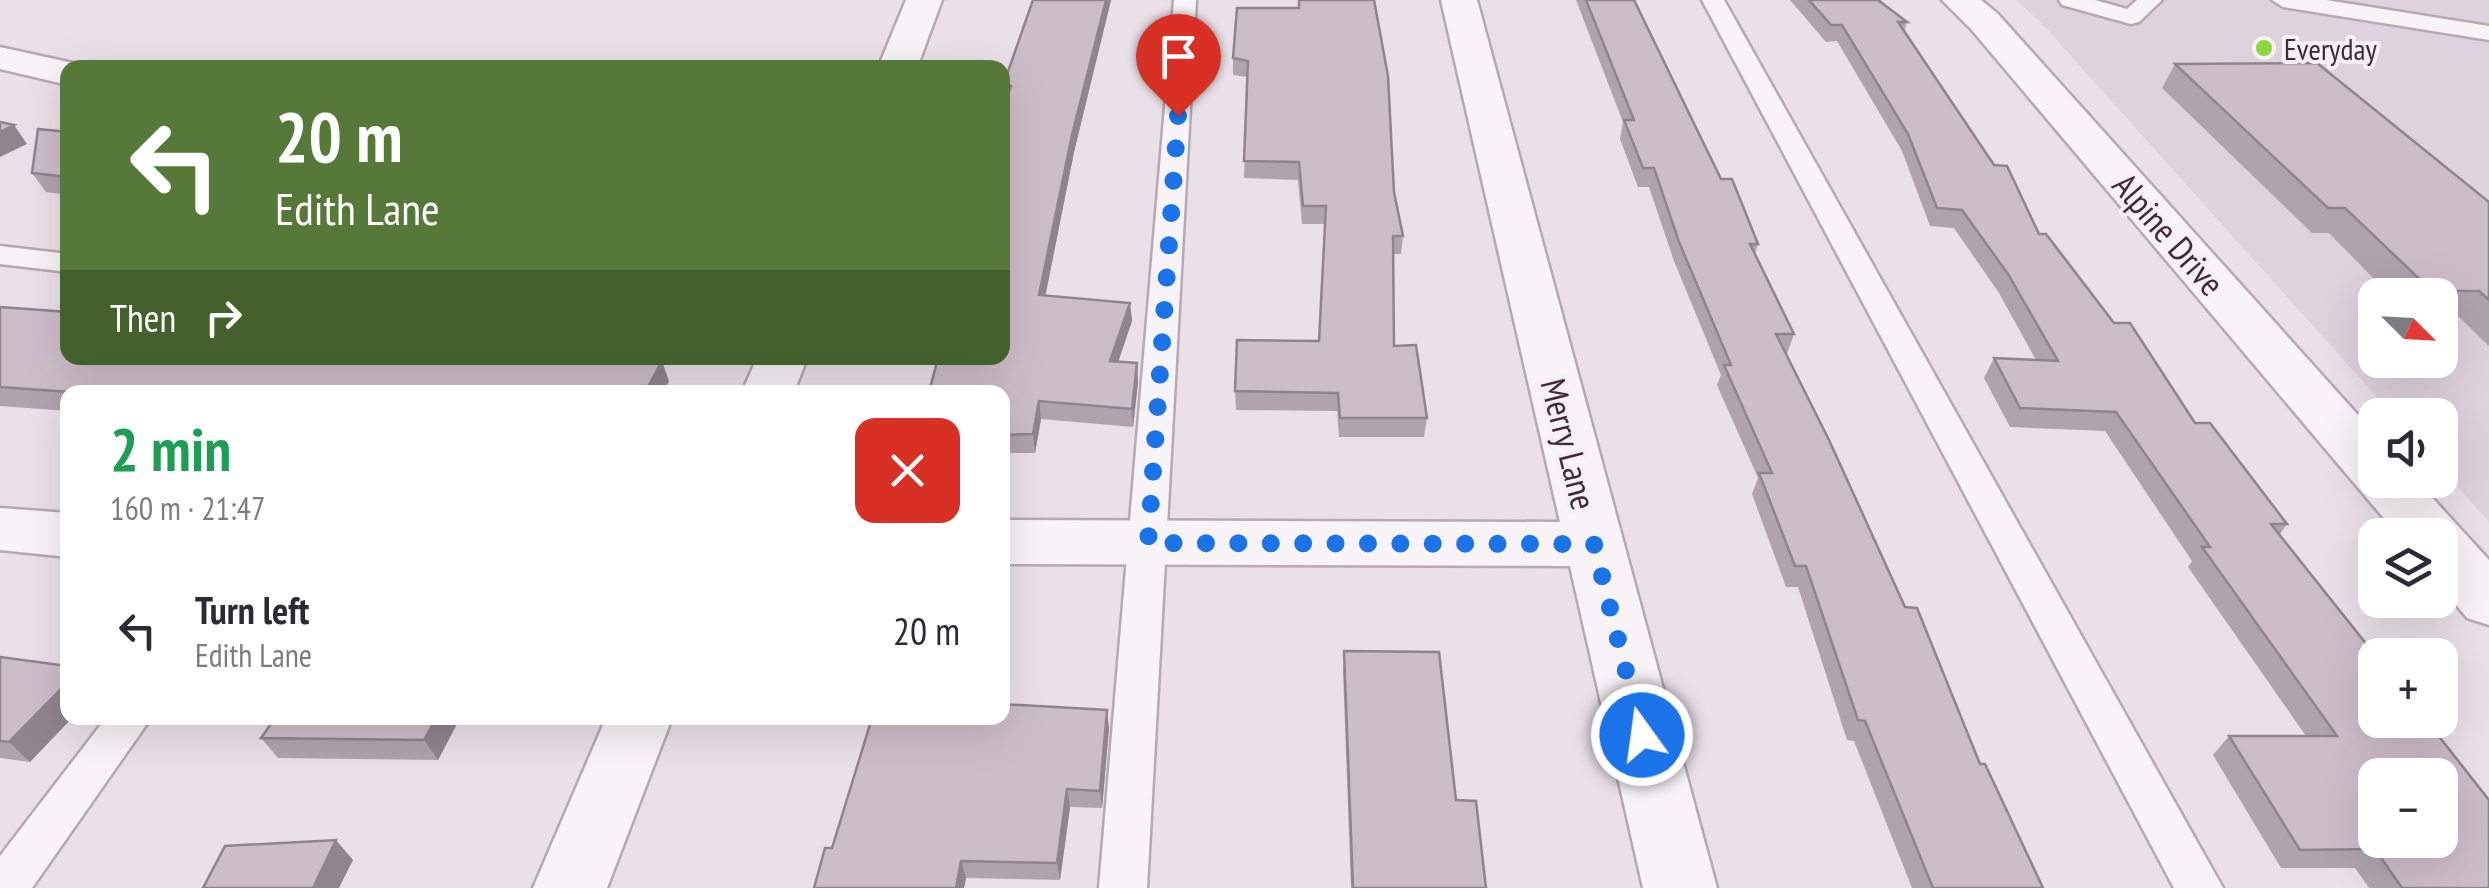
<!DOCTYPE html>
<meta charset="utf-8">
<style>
:root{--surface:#fff;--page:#f7f7f7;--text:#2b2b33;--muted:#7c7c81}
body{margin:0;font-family:"PT Sans Narrow",sans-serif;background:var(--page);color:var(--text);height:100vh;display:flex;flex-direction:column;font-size:38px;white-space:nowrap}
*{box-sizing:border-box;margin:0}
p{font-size:32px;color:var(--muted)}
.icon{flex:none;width:55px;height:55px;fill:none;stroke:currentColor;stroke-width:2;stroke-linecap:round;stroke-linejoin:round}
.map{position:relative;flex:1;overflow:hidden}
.side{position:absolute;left:60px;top:385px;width:950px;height:340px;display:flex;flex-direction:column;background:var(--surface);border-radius:20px;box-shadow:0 10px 40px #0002}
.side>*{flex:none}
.banner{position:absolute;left:60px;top:60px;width:950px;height:305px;border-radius:20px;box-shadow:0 10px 40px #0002;background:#567838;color:#fff;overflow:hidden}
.needle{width:65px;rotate:114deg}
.buttons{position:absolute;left:2358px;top:278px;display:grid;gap:20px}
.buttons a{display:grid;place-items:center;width:100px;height:100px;border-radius:20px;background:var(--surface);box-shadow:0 10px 40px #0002;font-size:50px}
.pin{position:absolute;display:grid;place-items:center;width:85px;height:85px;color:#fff;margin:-102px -42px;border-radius:50% 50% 50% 0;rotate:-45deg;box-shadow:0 0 10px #0007}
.pin .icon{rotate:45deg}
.me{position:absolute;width:110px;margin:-55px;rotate:346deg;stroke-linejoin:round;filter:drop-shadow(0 0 8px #0008)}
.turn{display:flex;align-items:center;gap:35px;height:210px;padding:0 50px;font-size:45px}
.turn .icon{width:130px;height:130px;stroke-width:2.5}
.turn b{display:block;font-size:70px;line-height:85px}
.then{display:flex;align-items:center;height:95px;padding:0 50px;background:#0003;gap:20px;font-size:38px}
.round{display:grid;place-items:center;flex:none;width:105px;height:105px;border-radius:20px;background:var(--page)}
.head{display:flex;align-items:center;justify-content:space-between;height:170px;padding:0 50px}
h1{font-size:60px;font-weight:600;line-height:75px;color:#1e9e55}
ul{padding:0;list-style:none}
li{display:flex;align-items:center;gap:30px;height:150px;padding:0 50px}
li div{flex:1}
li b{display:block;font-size:38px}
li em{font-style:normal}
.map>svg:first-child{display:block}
</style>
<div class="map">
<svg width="2489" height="888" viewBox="0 0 2489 888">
<rect width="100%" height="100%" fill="#eae0e7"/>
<path fill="#dfd2dc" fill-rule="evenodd" d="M2016,0H2489V522L2440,467V415H2393L2045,27ZM2375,295H2440V360H2375Z"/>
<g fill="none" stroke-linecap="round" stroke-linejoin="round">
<g stroke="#b8a8b3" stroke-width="5">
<g id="lane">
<polygon points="1174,0 1196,0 1147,888 1099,888"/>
<polygon points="1702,0 1724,0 2223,888 2174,888"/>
<polygon points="2059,0 2095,0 2127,9 2137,0 2162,0 2139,22 2131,24 2062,5"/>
<polygon points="2272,0 2326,0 2489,26 2489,40 2283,7"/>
<polygon points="0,246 68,254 68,272 0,264"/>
<polygon points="106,718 151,718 32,888 0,888 0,856"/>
</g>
</g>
<g stroke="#b8a8b3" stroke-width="5">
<g id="street">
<polygon points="906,0 942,0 917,68 878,68"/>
<polygon points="1441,0 1477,0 1717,888 1643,888 1570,566 1002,564 1002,520 1560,522"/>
<polygon points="1942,0 1981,0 1997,13 2375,434 2375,480 2416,480 2489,560 2489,625 2467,618 2440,585 2440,535 2398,535 1971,29"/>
<polygon points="0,47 82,65 84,68 68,68 68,85 0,69"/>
<polygon points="757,358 807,358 794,392 742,392"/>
<polygon points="0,508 68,513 68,557 0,550"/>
<polygon points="606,718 672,718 607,888 533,888"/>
</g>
</g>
<use href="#lane" fill="#f8f3f6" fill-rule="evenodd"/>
<use href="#street" fill="#f8f3f6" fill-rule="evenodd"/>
</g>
<g fill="#b0a3ad">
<polygon points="1033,0 1111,0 1074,152 1045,295 1130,303 1132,321 1118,362 1137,363 1138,382 1133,427 1041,419 1035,453 1002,453 1006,100 1004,83"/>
<polygon points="1299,0 1394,192 1403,236 1401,254 1394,254 1394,346 1427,418 1424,437 1339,437 1337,411 1236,410 1235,391 1319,341 1326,224 1302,224 1298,180 1244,178 1247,77 1233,75 1233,58 1298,8"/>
<polygon points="1576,0 1634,0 1721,179 1758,244 1755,254 1794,334 1787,354 1980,764 2043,888 1912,888 1854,741 1847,740 1798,587 1786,587 1752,494 1758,478 1717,385 1721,375 1674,261 1649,187 1638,187 1620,139 1623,122"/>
<polygon points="1790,0 1878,0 1907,22 1904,32 2039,234 2195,423 2287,524 2280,534 2489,888 2369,888 2355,868 2281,868 2213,755 2229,736 2306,736 2188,567 2192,561 2105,431 2010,427 1984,378 1994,358 2036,360 1999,293 1954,228 1930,226 1902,151 1837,41 1826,42"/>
<polygon points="2175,64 2489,202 2489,346 2459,317 2440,317 2440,295 2390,295 2329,233 2312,233 2162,88"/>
<polygon points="68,132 68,195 46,192 32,173"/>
<polygon points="0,307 68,358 669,381 663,392 68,392 68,411 0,406"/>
<polygon points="1344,651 1456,800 1486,888 1351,888 1343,672"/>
<polygon points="0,657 68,718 72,718 30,762 0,758"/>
<polygon points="460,718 438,760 278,758 261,738"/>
<polygon points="1109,728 1102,808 1070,807 1060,880 966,878 964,888 814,888"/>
</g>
<g fill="#90848d">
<polygon points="1106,0 1111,0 1074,152 1042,313 1039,295 1072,135"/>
<polygon points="14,125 27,144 0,157 0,132"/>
<polygon points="1130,303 1132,321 1112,380 1110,361"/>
<polygon points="662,361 669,381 663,392 645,392"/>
<polygon points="1137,363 1138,382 1133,427 1132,409"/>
<polygon points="1039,401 1041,419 1035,453 1033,434"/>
<polygon points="68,682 68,718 72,718 30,762 9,742"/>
<polygon points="1107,710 1109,728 1102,808 1100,791"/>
<polygon points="436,718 460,718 438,760 424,740"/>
<polygon points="1067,789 1070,807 1060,880 1057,863"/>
<polygon points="336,840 353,860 339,888 313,888"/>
<polygon points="961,861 966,878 964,888 956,888"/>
</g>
<g fill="#cdbdc9" stroke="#90848d" stroke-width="2.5" fill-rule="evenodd">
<polygon points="1033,0 1106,0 1072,135 1039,295 1130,303 1110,361 1137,363 1132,409 1039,401 1033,434 1002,435 1002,392 929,392 938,358 1002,358 1002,113 1011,86 1004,83"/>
<polygon points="1299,0 1374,0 1388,76 1394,192 1403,236 1393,236 1394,346 1416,345 1427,418 1340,418 1338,393 1235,391 1237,340 1319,341 1326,206 1303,206 1299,162 1244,161 1248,61 1233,58 1237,8 1299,8"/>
<polygon points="1586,0 1634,0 1721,179 1732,179 1758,244 1750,244 1794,334 1776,334 1829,440 1905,607 1917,608 1980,764 1985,764 2043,888 1933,888 1865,721 1858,720 1806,566 1795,566 1759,473 1772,473 1724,365 1731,365 1679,242 1654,168 1643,168 1624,120 1634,120"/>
<path d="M1809,0H1878L1907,22H1898L1994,165L2007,166L2039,234H2046L2114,323H2130L2195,423H2210L2287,524H2271L2375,655V720H2426L2489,800V888H2402L2375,849L2300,850L2229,736H2337L2202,547H2210L2116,412L2020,408L1994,358L2058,361L2008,274L1962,210L1937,208L1908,134L1842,25H1831ZM2375,775H2440V840H2375Z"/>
<polygon points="2317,63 2489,202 2489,300 2479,291 2432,291 2345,208 2328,208 2175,64"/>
<polygon points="0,122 14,125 0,132"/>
<polygon points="38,129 68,132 68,177 32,173"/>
<polygon points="0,307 68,312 68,324 66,325 68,325 68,358 481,358 662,361 645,392 194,392 153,389 149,392 70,392 0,387"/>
<polygon points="1344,651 1439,652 1456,800 1476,801 1486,888 1353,888"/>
<polygon points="0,657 68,666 68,682 9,742 0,741"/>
<polygon points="1002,704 1107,710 1100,791 1067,789 1057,863 961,861 956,888 814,888 825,848 832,848 872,718 1002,718"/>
<polygon points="275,718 436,718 424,740 261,738"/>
<polygon points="336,840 313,888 203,888 225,846"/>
</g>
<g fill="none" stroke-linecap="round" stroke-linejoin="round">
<polyline stroke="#1a73e8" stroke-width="18" stroke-dasharray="0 32.4" points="1178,116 1148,543 1594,544 1642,735"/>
</g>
<circle fill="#8bd73d" stroke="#f7f0f6" stroke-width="4" cx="2264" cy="48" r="10"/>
<g text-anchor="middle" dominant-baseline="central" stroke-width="8" stroke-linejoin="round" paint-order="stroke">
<g font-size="30" fill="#43273b" stroke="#f7f0f6" text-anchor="start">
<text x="2284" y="48">Everyday</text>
</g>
<g font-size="35" fill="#43273b" stroke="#f7f0f6">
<text transform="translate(2169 234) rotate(49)">Alpine Drive</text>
<text transform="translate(1569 444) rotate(76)">Merry Lane</text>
</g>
</g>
</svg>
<div class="buttons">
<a><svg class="needle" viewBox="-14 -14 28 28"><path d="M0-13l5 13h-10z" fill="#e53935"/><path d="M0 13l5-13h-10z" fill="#7c7c81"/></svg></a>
<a><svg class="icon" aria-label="sound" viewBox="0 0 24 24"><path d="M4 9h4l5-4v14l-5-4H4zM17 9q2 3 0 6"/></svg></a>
<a><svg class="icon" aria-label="layers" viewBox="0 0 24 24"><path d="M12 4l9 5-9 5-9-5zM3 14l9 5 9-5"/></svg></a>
<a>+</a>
<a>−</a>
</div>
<div class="pin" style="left:1178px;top:116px;background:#d93025"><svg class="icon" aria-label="arrive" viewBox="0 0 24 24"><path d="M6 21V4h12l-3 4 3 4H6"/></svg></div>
<svg class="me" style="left:1642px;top:735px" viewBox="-20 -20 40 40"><circle r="17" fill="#1a73e8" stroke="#fff" stroke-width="3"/><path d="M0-11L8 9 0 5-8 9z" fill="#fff"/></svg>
<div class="banner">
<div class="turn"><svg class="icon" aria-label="left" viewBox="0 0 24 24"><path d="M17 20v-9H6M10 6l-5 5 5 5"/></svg><div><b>20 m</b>Edith Lane</div></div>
<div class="then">Then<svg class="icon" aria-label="right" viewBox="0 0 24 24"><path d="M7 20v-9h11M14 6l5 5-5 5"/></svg></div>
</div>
<section class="side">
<div class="head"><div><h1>2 min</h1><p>160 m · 21:47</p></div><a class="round" style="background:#d93025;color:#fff"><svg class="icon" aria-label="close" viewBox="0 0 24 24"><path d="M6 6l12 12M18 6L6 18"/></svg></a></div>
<ul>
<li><svg class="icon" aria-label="left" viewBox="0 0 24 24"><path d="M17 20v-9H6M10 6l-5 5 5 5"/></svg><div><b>Turn left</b><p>Edith Lane</p></div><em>20 m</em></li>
</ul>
</section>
</div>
